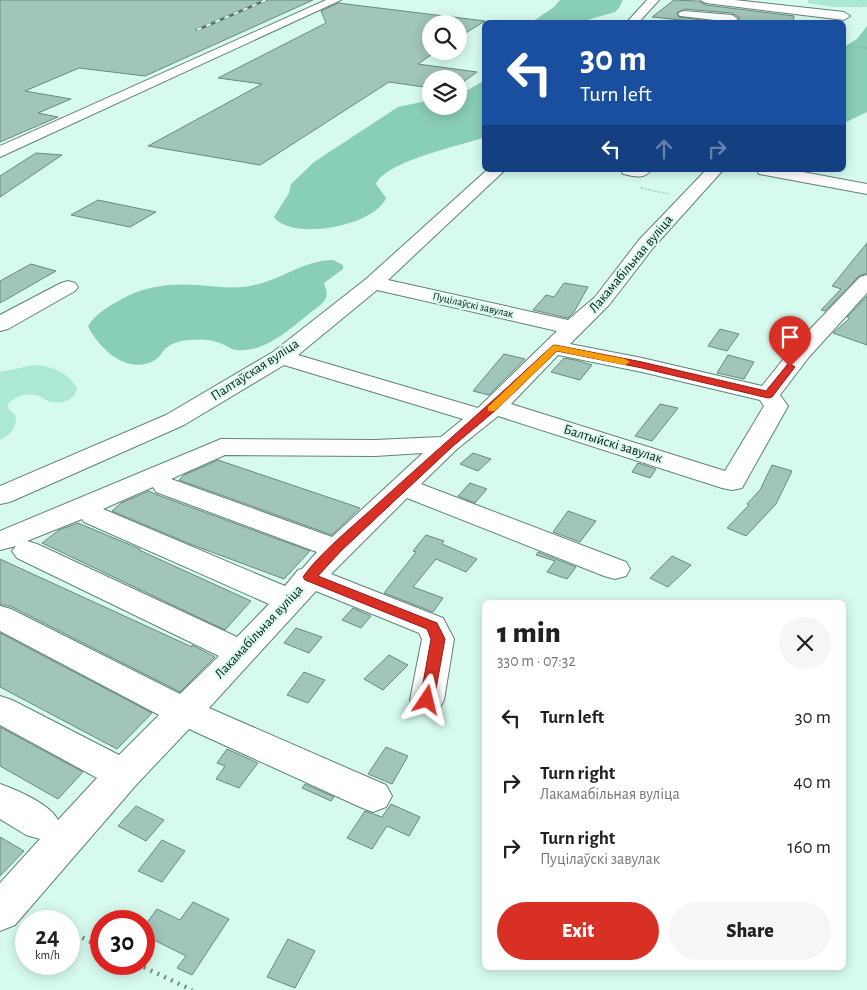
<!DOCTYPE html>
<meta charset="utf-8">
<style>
:root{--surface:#fff;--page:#f6f6f6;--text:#202124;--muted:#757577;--accent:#d93025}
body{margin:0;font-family:"Alegreya Sans",sans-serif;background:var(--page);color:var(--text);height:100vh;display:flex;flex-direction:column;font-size:19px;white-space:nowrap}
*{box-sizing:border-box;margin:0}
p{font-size:16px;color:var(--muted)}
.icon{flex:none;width:28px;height:28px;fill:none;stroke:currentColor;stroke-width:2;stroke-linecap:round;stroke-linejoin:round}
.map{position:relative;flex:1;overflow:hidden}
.drawer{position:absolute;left:482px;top:600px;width:364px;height:370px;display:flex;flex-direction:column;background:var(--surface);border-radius:8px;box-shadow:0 2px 12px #0003}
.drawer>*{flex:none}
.hud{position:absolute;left:482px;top:20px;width:364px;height:152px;border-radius:8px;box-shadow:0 2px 12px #0003;background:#1a4fa0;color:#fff;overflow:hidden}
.buttons{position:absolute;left:422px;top:15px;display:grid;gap:10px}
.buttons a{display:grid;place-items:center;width:45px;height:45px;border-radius:50%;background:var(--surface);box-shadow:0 2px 12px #0003;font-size:25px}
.speed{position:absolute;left:15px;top:910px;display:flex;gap:10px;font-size:25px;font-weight:700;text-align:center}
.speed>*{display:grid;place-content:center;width:65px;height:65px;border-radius:50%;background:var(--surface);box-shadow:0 2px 12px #0003;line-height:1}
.speed small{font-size:12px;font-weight:400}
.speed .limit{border:8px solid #d22;background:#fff;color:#111}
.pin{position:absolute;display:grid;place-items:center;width:42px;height:42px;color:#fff;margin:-51px -21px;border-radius:50% 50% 50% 0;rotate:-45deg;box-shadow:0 0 5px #0007}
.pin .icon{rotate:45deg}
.me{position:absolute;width:55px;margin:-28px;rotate:10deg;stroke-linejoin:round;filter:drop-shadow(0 0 4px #0008)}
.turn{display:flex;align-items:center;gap:18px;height:105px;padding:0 15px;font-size:22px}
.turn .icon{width:65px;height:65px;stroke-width:2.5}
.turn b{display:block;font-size:35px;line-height:42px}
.lanes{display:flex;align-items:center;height:48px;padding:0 15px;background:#0003;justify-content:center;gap:25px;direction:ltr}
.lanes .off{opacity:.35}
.round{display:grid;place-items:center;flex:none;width:52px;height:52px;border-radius:26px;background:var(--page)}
.head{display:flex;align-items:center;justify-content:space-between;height:85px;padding:0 15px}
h1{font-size:30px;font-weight:800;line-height:38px}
.cta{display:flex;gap:10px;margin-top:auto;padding:10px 15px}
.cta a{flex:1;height:58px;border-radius:30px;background:var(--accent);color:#fff;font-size:20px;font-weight:800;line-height:58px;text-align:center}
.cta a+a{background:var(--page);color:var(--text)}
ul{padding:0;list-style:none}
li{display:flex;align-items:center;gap:15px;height:65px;padding:0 15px}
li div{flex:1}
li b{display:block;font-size:19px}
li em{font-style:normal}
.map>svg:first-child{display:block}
</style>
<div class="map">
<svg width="867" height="990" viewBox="0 0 867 990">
<rect width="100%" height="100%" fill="#d6fbee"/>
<g fill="#ace9d4">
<polygon points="808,0 867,0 867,7 833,7 808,3"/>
<path d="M34,365C51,366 68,372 77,388C75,400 63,404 52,402C48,402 45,399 41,397C31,392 16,395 8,404V408L16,416C16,429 11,434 0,440V372Z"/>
</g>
<g fill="#89ceb7">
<polygon points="560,0 623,0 619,8 615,12 580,22 532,22 554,7"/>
<polygon points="867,26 867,112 844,123 844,47 857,39"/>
<path d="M485,80V137C460,146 386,161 376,184L386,198C374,227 290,241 274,217L289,193L291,184L314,162L398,107L431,100V106H459V95Z"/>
<path d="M333,260L343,265V269L324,283C325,288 328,291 326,297C324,304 316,308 310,313C291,328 265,353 237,350C231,350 226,345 220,343C210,339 200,339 190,340C182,340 171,343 165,349C161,353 160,357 155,360C128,376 99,349 88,326C96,314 107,307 120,300C144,286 170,283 197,285C216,286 234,290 254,285C281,280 304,260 333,260Z"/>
</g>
<g fill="#a2c5b9" stroke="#698a7e">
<polygon points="0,0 313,0 145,76 79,68 25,91 71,99 38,113 58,117 0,142"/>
<polygon points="674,0 698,1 706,5 794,16 793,22 735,22 740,18 732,13 684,9 677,13 679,17 720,22 700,22 652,17"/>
<polygon points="338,3 485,21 459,37 459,24 431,24 431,51 437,51 418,64 477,72 459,85 459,79 431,79 431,88 389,82 260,165 148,146 262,84 218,78 326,23 321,11"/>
<polygon points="36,153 62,155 0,197 0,176"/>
<polygon points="98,200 156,212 130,227 71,215"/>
<polygon points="867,243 867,273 859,276 825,311 821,310 841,289 832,286"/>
<polygon points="31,264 56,271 0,303 0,281"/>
<polygon points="564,283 588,287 574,312 568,318 533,310 546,295 554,297"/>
<polygon points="867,296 867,345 833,333 850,318 847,317"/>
<polygon points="720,329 739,334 727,351 708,346"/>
<polygon points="504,354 525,359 489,395 473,391"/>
<polygon points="728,355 754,362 744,379 717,373"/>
<polygon points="564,358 575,360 592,365 580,380 551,372"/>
<polygon points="660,404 678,408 652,441 635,436"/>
<polygon points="473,453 491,459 478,471 460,464"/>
<polygon points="218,460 360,508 332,535 179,480 184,475"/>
<polygon points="638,463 656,469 650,478 632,472"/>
<polygon points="772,465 792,471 776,504 746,536 727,528 749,505 747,504 760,490"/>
<polygon points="470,483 487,489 475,503 458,496"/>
<polygon points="149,491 155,494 310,551 284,579 190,544 112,511 121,503"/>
<polygon points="568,511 596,521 580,542 553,532"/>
<polygon points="78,523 140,549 139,550 251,601 225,630 42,543 59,530"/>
<polygon points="426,535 444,541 442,544 477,559 466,572 436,559 413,587 443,598 433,612 384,593 416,552 413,551"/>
<polygon points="538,552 576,567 567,579 547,572 555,561 536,555"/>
<polygon points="672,556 691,565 668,587 650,578"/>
<polygon points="0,559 192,647 192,645 215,657 180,692 12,607 0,604"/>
<polygon points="353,608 371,616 361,628 342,620"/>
<polygon points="296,628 322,637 309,653 284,643"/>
<polygon points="0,633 152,713 117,749 0,687"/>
<polygon points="389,655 408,665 383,690 364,679"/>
<polygon points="304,672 325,680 308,703 287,695"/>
<polygon points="0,727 83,772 58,799 0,766"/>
<polygon points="386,747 408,756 392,784 368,774"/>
<polygon points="227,749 258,763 239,788 216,779 225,766 217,763"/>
<polygon points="305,784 334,797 331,801 302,788"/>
<polygon points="391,804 420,817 409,836 387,826 372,849 347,838 365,811 382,817"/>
<polygon points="136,806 164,820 146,841 118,826"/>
<polygon points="0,837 24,851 0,876"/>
<polygon points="162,840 185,851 162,882 138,871"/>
<polygon points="193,902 229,919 192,975 177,968 186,956 144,935 144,927 157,909 180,920"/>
<polygon points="288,939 315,951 295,988 267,977"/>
</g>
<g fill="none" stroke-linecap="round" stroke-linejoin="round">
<g stroke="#618276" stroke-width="2">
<g id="minor">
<polygon points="326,0 341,0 0,157 0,146"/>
<polygon points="647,0 659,0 639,22 627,22"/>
<polygon points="700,0 735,0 844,12 850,16 844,20 706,3"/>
<polygon points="684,11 732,15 738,19 732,22 680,16 678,14 680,12"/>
<path d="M487,170H505L388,280L568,320L595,297L639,240L706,170H723L653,248L609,305L570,344L642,358L762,386L793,347L860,277L867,275V293L809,357L780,395L788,406L742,488L732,490L722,488L498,416L457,449L421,484L626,562L630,569L626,576L615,579L604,576L407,498L331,574L443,618L454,639L444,700L439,709L427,713L415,709L410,700L422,639L419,633L316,591L209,708L386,785L392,796L386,807L373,812L360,807L189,729L136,785L15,925L0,931V883L40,839L26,835L0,819V784C17,790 50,804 58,820L97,778L0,725V696L12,700L119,755L159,715L0,631V606L11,609L180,694L219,656L17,558L12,551L16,546L0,550V531L221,439L375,440L441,437L463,419L284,365L184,425L10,502L0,504V486L166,415L273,352L366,279ZM377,290L557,331L478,408L298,355ZM558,355L642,372L760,400L764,406L725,471L511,404ZM423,453L332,537L171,479L225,455L375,456ZM153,487L156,492L317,552L302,569L298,570L285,586L103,509ZM82,519L84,522L269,604L237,637L37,544L27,541Z"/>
<path d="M621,170H651C644,180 634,176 623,174Z"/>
<polygon points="757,170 792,170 867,184 867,194 765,175 759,174"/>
<polygon points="68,281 75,283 78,287 75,291 8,329 0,331 0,315 61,283"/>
</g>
</g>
<g stroke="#758e85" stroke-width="1" stroke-dasharray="0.5 2" stroke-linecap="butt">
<polyline points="854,7 861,0"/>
<polyline points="844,46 867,48"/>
</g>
<polyline stroke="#758e85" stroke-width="2" stroke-dasharray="0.5 2" stroke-linecap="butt" points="641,188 669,194"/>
<g stroke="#758e85" stroke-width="4.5" stroke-dasharray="2 5.5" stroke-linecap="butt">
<polyline points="36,916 48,921"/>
<polyline points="69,931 101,947"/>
<polyline points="137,964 192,990"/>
</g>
<use href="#minor" fill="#fff" fill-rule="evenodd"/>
<g stroke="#5c726a" stroke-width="2.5">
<polyline id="rail" points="197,30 266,0"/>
</g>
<use href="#rail" stroke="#d6fbee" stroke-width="2" stroke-dasharray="5" stroke-linecap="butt"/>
</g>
<path fill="#d93025" stroke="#8d1f18" d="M555,345L642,362L766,391L787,365L790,364L795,367L772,397L768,398L642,368L557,351L497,409L452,447L341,551L318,576L437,623L445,639L434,700L432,704L427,705L422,704L420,700L431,639L427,629L305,580L303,577C318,555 353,526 374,507C433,453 494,401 552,346Z"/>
<polygon fill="#f59e0b" points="555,345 625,359 630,362 625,365 557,351 495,411 488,411 488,407 552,346"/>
<g text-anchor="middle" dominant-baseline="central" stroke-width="4" stroke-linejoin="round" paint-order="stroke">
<g font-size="11" fill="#0b1813" stroke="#d6fbee">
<text transform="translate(473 305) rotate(13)">Пуцілаўскі завулак</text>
</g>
<g font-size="14" fill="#0b1813" stroke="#d6fbee">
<text transform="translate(631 264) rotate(-50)">Лакамабільная вуліца</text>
<text transform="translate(255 370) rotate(-33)">Палтаўская вуліца</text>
<text transform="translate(613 444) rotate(17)">Балтыйскі завулак</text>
<text transform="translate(259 632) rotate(-47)">Лакамабільная вуліца</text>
</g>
</g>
</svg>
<div class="buttons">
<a><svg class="icon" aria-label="search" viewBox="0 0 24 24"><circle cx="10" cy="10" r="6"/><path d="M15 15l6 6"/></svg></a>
<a><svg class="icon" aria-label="layers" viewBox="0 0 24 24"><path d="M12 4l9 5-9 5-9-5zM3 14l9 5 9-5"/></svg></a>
</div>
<div class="speed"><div>24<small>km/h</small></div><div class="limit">30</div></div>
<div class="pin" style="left:790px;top:367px;background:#d93025"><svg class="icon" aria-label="arrive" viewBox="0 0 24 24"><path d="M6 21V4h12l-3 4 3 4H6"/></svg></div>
<svg class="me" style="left:427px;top:700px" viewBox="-20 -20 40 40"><path d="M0-17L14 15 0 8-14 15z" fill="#d93025" stroke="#fff" stroke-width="4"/></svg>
<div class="hud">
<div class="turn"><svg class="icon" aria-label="left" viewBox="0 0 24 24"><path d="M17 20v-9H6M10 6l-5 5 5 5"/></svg><div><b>30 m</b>Turn left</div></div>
<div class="lanes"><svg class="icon" aria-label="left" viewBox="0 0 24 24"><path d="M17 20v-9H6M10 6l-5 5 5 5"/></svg><svg class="icon off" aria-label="ahead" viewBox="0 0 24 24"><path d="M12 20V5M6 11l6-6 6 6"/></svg><svg class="icon off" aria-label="right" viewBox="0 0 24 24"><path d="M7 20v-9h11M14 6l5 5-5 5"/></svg></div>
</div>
<section class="drawer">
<div class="head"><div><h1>1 min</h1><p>330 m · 07:32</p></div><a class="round"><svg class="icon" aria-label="close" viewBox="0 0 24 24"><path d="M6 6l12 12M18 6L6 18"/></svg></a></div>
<ul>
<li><svg class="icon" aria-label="left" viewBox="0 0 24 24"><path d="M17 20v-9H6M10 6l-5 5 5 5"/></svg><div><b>Turn left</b></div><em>30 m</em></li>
<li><svg class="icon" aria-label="right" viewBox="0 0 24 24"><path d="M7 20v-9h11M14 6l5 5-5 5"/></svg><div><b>Turn right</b><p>Лакамабільная вуліца</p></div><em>40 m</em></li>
<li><svg class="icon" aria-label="right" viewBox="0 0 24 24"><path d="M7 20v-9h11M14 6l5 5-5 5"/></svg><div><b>Turn right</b><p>Пуцілаўскі завулак</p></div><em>160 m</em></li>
</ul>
<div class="cta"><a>Exit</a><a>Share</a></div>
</section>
</div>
